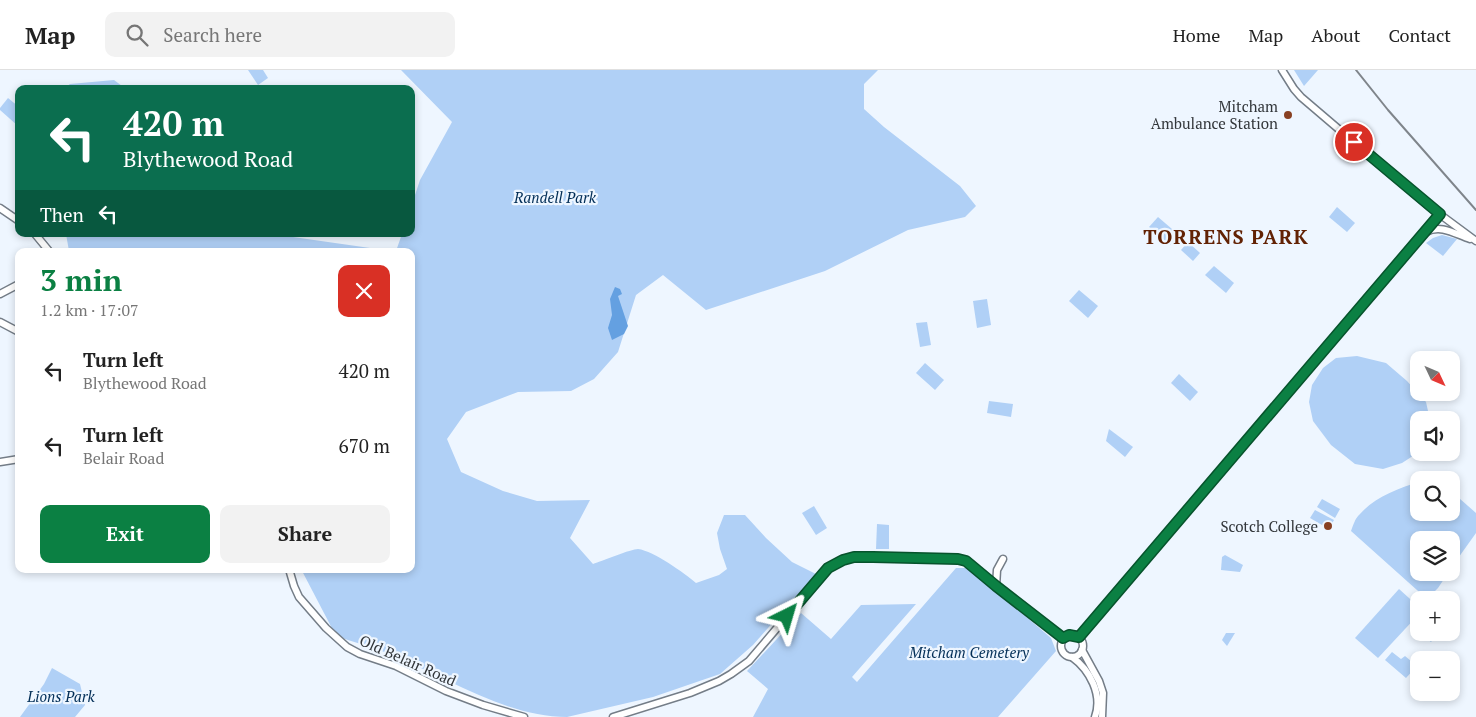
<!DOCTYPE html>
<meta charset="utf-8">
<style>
:root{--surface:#fff;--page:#f2f2f2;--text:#222;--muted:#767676;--line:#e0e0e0;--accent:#0b8043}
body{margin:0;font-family:"PT Serif",serif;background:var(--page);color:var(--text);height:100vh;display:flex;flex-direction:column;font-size:19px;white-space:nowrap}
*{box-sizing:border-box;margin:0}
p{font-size:16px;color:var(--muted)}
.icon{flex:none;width:28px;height:28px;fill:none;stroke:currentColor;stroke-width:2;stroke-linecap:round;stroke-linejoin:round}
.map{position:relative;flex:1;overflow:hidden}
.panel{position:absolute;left:15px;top:178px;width:400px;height:325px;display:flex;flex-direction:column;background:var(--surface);border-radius:10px;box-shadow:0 2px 8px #0003}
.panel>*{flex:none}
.hud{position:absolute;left:15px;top:15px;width:400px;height:152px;border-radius:10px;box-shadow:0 2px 8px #0003;background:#0b6e4f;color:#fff;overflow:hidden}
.needle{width:32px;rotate:134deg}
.fabs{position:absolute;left:1410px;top:281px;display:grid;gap:10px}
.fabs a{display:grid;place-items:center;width:50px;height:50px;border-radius:10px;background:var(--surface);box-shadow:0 2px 8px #0003;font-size:25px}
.pin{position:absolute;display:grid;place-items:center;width:42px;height:42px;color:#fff;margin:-21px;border:2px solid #fff;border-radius:50%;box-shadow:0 1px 5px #0007}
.me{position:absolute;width:55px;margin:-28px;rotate:40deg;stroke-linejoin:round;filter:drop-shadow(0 0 4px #0008)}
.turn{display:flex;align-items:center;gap:18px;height:105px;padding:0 25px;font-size:22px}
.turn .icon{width:65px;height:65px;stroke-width:2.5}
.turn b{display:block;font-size:35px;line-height:42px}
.then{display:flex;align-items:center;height:48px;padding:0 25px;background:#0003;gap:10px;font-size:19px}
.round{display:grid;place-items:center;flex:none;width:52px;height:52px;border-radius:10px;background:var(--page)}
.head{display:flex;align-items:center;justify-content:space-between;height:85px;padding:0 25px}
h1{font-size:30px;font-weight:700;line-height:38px;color:var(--accent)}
.cta{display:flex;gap:10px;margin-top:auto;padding:10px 25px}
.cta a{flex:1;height:58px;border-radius:10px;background:var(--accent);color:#fff;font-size:20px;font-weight:700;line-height:58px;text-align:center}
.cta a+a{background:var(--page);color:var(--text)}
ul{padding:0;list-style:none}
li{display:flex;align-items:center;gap:15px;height:75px;padding:0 25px}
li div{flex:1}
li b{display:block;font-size:19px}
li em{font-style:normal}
header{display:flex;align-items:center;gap:30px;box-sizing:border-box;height:70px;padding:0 25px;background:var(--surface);border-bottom:1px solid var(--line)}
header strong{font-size:24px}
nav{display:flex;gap:28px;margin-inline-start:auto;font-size:18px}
.search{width:350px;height:45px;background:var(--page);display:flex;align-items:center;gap:12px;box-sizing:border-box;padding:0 18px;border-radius:10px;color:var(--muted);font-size:19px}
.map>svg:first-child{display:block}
</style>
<header>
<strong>Map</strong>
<div class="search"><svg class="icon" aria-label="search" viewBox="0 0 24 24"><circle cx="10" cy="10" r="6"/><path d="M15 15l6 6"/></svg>Search here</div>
<nav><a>Home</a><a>Map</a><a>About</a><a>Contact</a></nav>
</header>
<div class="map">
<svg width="1476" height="647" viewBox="0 0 1476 647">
<rect width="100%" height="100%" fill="#eef6ff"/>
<g fill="#b0d0f6">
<polygon points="248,0 263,0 268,8 258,15"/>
<path d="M401,0H878L864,14V39L884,57L960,116L976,136L965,147L908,160L825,201L706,240L663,205L636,225L618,282L594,309L571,321L518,322L466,342L447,369L461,402L503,421L537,431L590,430L570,468L593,494C602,491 631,479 638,479C654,481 684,503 696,513L719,505L727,499L720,479L717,463L724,445H745L766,468L792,492L816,504L753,575L720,604L653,627L567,647C505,647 443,605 387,583C370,576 353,572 336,566L301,499H411V181H396L402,164H411V137L420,110L452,52Z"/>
<polygon points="1294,0 1318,0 1304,16"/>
<polygon points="114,10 126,19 63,19 70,14"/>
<polygon points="8,28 19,37 18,56 0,40 0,38"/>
<polygon points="1337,137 1355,153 1347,162 1329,147"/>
<polygon points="1158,147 1179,165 1170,175 1149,157"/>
<polygon points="66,164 285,164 286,166 391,181 69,181"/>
<polygon points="1442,165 1457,169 1443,186 1426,173 1433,168"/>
<polygon points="1188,172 1200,183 1193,191 1181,180"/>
<polygon points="1214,196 1234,213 1226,223 1205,205"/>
<polygon points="1079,220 1098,236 1088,248 1069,231"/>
<polygon points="987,229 991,255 977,258 973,231"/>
<polygon points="927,252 931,275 920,277 916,253"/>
<polygon points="1357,286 1386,293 1407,311 1426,332 1430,350 1419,350 1419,382 1402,393 1383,399 1355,394 1331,375 1313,351 1309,332 1312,315 1323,298 1336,288"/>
<polygon points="925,293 944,310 935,320 916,303"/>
<polygon points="1179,304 1198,322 1190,331 1171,313"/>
<polygon points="989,331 1013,334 1011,347 987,343"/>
<polygon points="1109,359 1133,377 1125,387 1106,371"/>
<path d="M1419,412V442H1451V421L1476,443V463L1451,498V470H1419V502L1448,503L1438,518L1427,529L1351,461C1353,456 1355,448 1360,444C1374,428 1398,418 1419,412Z"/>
<polygon points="1322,429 1340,439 1335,448 1317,437"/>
<polygon points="814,436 827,458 816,465 802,443"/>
<polygon points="1315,440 1334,450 1329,459 1310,448"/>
<polygon points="877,454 889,455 889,479 876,479"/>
<polygon points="1225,485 1243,495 1240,502 1221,500 1222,487"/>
<polygon points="956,498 969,498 1051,568 1056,581 998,647 753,647 768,619 747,601 801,543 831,569 861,535 916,534 852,607 857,612"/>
<polygon points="1399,519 1419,537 1419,544 1378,588 1355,568"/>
<polygon points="1439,562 1431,572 1419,563 1419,562"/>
<polygon points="1226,563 1235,563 1227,576 1222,570"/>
<polygon points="1392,582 1401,589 1405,586 1417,596 1406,608 1385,590"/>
<polygon points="52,598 80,614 85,635 75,647 20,647 44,614"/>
</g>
<polygon fill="#64a0e1" points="615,217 620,219 622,224 618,226 628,256 624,264 612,270 608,258 612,245 610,229"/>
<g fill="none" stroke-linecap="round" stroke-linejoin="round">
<g stroke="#747d87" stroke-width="9">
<g id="secondary">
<polyline points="1282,0 1294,19 1301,27 1430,137 1476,171"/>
<polyline points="0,138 19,151"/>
<path d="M1426,162C1441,154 1455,164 1470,169"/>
<polyline points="35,164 49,181"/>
<polyline points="0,224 19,214"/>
<polyline points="0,252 19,262"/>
<polyline points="0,392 19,389"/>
<polyline points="289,499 294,516 299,527 326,558 347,577 360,584 396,596 446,621 483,635 524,647"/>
<polyline points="996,517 997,500 1003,489"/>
<circle cx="1072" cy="576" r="11"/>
<polyline points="1079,567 1440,144"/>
<polyline points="1082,580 1099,611 1103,623 1102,647"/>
<path d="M1072,587C1090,600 1103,625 1095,647"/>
<polyline points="613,647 690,623 719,611 731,604 749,591 828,498 843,489 854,487 951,489 966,491 996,517 1063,568"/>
</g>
</g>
<use href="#secondary" stroke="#fff" stroke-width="6"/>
<polyline stroke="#7f858b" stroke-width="2" points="1356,0 1388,40 1476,140"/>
</g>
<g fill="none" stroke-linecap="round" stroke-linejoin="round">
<g stroke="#07532c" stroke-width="12">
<polyline id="route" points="787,546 828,498 843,490 854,487 873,487 958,489 966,491 996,516 1063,568 1069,565 1079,567 1440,144 1354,72"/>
</g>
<use href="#route" stroke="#0b8043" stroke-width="9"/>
</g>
<g fill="#884022" stroke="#eef6ff" stroke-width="2">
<circle cx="1288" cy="45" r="5"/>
<circle cx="1328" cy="456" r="5"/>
</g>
<g text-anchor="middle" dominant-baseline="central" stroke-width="4.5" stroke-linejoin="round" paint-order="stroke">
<g font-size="15" fill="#32363a" stroke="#eef6ff" text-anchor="end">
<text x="1278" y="36">Mitcham<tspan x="1278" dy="17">Ambulance Station</tspan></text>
<text x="1318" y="456">Scotch College</text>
</g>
<g font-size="15" font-style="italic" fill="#022e57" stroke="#eef6ff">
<text x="555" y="127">Randell Park</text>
<text x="969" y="582">Mitcham Cemetery</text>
<text x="61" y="626">Lions Park</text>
</g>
<g font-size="15" fill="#32363a" stroke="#eef6ff">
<text transform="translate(408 590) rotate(24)">Old Belair Road</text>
</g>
<g font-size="20" font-weight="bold" letter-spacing="1" fill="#622204" stroke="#eef6ff">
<text x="1226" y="166">TORRENS PARK</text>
</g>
</g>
</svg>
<div class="fabs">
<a><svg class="needle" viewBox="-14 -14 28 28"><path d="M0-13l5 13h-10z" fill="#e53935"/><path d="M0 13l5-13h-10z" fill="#767676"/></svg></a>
<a><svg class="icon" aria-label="sound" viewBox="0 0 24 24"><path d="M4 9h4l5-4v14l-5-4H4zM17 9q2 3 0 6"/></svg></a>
<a><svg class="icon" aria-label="search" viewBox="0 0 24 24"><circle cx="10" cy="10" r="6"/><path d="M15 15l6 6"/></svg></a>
<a><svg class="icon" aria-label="layers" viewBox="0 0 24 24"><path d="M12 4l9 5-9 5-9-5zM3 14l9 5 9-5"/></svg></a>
<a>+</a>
<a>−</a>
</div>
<div class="pin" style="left:1354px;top:72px;background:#d93025"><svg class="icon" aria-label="arrive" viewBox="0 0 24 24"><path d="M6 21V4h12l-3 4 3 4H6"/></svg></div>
<svg class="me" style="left:787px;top:546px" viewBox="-20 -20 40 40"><path d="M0-17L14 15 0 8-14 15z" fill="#0b8043" stroke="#fff" stroke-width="4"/></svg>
<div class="hud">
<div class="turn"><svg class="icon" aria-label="left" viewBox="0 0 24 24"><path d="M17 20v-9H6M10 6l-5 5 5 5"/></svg><div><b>420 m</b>Blythewood Road</div></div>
<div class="then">Then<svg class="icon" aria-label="left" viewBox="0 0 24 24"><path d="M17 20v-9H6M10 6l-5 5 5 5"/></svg></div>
</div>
<section class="panel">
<div class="head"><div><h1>3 min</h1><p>1.2 km · 17:07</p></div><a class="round" style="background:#d93025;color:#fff"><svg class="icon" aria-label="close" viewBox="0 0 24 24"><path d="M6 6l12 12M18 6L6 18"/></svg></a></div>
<ul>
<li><svg class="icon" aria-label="left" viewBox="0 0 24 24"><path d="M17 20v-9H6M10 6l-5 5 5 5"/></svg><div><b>Turn left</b><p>Blythewood Road</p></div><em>420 m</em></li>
<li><svg class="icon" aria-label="left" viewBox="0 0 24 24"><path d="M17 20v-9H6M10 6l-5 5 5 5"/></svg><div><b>Turn left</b><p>Belair Road</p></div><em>670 m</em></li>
</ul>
<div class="cta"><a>Exit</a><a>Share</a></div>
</section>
</div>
